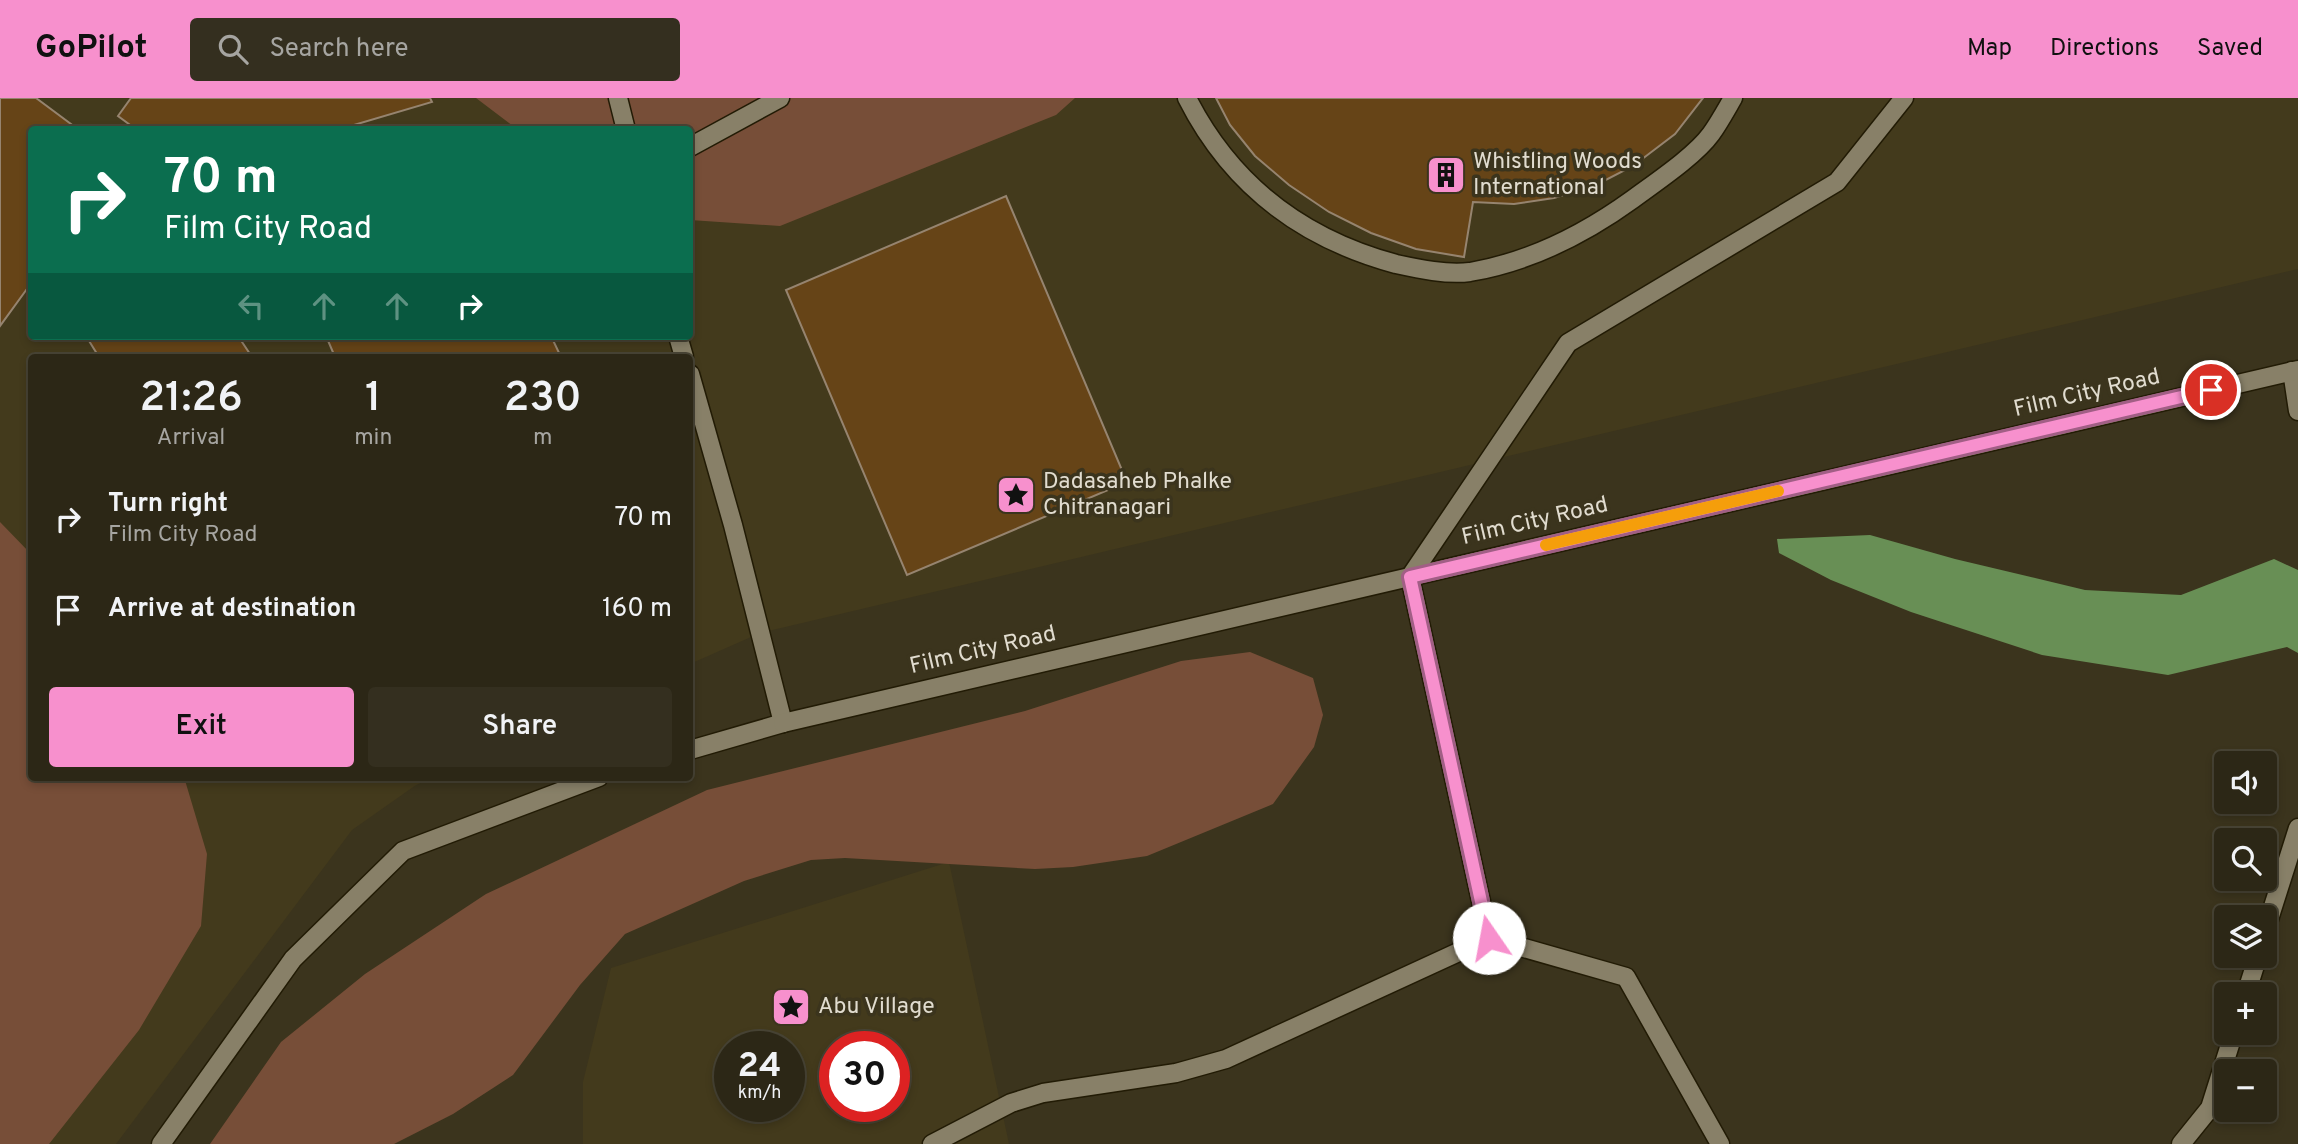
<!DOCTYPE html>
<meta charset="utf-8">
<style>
:root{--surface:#2c2716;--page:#342f1f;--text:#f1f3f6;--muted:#a6a5a1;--line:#484435;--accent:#f790cd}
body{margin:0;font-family:Overpass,sans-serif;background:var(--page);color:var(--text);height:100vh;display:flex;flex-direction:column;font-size:26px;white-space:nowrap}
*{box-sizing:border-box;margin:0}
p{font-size:23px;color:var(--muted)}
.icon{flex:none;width:38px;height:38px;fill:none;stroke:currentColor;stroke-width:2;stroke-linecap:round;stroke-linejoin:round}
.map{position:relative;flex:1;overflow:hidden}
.drawer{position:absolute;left:28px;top:256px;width:665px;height:427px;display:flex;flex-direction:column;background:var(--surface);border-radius:7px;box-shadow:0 4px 10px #0003,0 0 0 2px var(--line)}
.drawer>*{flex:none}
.top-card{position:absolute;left:28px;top:28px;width:665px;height:214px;border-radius:7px;box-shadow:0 4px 10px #0003,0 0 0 2px var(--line);background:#0b6e4f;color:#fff;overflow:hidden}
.controls{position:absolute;left:2214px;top:653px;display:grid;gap:14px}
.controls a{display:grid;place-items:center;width:63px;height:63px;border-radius:7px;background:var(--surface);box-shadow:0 4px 10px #0003,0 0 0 2px var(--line);font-size:35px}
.speed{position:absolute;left:714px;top:933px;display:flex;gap:14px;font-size:35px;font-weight:700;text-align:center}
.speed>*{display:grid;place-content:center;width:91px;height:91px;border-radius:50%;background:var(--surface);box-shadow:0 4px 10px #0003,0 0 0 2px var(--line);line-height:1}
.speed small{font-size:18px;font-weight:400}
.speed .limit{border:10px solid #d22;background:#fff;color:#111}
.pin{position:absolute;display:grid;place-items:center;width:60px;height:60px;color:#fff;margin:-30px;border:4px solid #fff;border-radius:50%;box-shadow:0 2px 7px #0007}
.me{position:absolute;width:77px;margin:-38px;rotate:348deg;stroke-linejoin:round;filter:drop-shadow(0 0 5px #0008)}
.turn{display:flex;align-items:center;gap:24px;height:147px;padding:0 21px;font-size:32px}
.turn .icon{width:91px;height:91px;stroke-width:2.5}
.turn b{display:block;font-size:49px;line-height:60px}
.lanes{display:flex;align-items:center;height:66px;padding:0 21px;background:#0003;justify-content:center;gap:35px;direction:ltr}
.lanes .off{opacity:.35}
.eta{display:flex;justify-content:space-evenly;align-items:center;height:119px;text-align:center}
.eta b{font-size:42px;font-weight:600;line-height:49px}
.cta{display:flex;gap:14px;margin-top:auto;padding:14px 21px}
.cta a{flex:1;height:80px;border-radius:7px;background:var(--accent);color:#111;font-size:28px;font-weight:600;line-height:80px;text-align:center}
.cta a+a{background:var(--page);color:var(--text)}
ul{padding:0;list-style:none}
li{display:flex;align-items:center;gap:21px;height:91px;padding:0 21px}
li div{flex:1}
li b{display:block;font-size:26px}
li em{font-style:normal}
header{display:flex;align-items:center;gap:42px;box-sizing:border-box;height:98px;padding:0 35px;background:var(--accent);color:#111}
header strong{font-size:33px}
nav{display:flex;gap:38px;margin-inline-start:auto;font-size:24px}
.search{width:490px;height:63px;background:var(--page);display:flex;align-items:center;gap:18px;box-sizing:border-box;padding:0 24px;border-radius:7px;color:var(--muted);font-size:26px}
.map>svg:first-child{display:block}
</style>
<header>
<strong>GoPilot</strong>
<div class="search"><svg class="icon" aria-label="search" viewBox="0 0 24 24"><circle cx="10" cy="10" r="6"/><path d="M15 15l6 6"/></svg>Search here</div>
<nav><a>Map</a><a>Directions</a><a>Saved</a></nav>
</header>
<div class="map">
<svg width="2298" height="1046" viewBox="0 0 2298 1046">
<rect width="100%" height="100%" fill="#3b341d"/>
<g fill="#433a1c" fill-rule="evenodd">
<path d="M0,0H2298V171L760,535L690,566V259H32V679H434L416,687L352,732L116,1046H0ZM32,32H690V238H32Z"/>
<path d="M949,764L1009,1046H583V984L611,870ZM730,948H789V1008H730ZM835,948H894V1008H835Z"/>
</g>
<g fill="#774e38">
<polygon points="476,0 1075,0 1056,17 780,128 690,122 690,32 517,31"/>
<polygon points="0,424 31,456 32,679 184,679 207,756 201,828 139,932 49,1046 0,1046"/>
<polygon points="1250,554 1313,580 1323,617 1314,649 1273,706 1147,758 1073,769 1035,771 845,760 811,762 744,783 625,836 580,887 513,977 453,1016 394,1046 210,1046 281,944 365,876 486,796 707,692 1025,613 1181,563"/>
</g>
<polygon fill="#688f55" points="1870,437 1955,461 2085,492 2181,497 2274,461 2298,472 2298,555 2287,549 2168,577 2042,557 1911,514 1831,482 1779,455 1777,441"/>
<g fill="#664417" stroke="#96846f" stroke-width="2">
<polygon points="0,0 36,0 79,32 32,32 32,184 0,228"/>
<polygon points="131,0 430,0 432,4 337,32 137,32 118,18"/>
<polygon points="1216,0 1703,0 1675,36 1633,68 1596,87 1554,100 1514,106 1473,104 1464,159 1416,151 1371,135 1329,114 1289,87 1255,58 1230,27"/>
<polygon points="1006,98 1127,384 907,477 786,192"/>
<polygon points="86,238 238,238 252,259 99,259"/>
<polygon points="326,238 551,238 561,259 335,259"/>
</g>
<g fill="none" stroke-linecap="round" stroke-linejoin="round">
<g stroke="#221b05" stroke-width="21">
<g id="lane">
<polyline points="618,0 626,32"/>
<path d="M1187,0C1231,87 1303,141 1396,166C1419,171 1447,177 1470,174C1529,164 1586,135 1633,101C1656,84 1695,58 1711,36C1719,25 1726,12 1733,0"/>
<polyline points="690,49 780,0"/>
<polyline points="678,238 684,259"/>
<polyline points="690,276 733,427 783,625"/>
</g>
</g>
<g stroke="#221b05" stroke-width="21">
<g id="street">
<polyline points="2292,273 2298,313"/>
<polyline points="690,652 783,625"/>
<polyline points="2264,837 2298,730"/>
<polyline points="1489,840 1626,879 1720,1046"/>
<polyline points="2246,896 2258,858"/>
<polyline points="161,1046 293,861 403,753 599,679"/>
<polyline points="932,1046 1011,1005 1043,995 1176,975 1226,961 1489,840 1410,479 1568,245 1837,84 1904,0"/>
<polyline points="2181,1046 2210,1010 2234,934"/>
</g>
</g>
<g stroke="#221b05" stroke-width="21">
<polyline id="secondary" points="783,625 2298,272"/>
</g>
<use href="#lane" stroke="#888068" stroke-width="18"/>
<use href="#street" stroke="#888068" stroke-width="18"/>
<use href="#secondary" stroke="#888068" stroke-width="18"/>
</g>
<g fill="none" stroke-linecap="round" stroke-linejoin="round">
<g stroke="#a15e85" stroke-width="18">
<polyline id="route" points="1489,840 1410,479 2211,292"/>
</g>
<use href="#route" stroke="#f790cd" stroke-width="12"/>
<polyline stroke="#f59e0b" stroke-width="12" points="1546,447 1778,393"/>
</g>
<defs>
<g id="building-square" transform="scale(2.0125)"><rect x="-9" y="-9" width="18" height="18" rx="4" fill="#f790cd" stroke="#3b341d"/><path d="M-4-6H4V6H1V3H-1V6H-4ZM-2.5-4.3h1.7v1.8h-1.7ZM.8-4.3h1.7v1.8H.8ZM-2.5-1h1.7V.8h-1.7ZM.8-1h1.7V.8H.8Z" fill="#111"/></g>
<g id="sight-square" transform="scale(2.0125)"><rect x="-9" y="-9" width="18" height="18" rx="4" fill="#f790cd" stroke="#3b341d"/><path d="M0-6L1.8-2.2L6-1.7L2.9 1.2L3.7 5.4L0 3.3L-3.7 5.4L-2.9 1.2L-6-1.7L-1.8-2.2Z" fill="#111"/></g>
</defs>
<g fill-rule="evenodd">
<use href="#building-square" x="1446" y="77"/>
<use href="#sight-square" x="1016" y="397"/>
<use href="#sight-square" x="791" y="909"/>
</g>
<g text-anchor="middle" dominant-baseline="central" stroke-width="7" stroke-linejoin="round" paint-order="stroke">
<g font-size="23" fill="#e1dccf" stroke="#3b341d" text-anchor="start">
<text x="1473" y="64">Whistling Woods<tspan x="1473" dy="26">International</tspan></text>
<text x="1043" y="384">Dadasaheb Phalke<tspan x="1043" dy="26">Chitranagari</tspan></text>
<text x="818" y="909">Abu Village</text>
</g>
<g font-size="23" fill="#e1dccf" stroke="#3b341d">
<text transform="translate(2087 296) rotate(-13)">Film City Road</text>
<text transform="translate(1535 424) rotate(-13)">Film City Road</text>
<text transform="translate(983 553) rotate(-13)">Film City Road</text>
</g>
</g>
</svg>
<div class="controls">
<a><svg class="icon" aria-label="sound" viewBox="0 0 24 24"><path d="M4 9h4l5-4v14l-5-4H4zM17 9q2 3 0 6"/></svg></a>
<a><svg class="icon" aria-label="search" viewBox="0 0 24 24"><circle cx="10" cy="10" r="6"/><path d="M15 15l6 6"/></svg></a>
<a><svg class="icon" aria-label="layers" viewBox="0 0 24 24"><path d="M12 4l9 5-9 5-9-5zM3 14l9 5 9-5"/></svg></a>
<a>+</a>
<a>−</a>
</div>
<div class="speed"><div>24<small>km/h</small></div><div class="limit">30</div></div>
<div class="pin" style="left:2211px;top:292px;background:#d93025"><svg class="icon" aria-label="arrive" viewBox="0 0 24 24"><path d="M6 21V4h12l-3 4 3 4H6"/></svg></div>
<svg class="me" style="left:1489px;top:840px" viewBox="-20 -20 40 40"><circle r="19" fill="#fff"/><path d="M0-13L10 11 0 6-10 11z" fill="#f790cd"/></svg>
<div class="top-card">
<div class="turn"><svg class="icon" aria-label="right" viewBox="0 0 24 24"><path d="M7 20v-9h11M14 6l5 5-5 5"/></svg><div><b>70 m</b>Film City Road</div></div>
<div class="lanes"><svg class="icon off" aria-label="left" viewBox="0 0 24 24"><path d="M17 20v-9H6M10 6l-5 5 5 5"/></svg><svg class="icon off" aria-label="ahead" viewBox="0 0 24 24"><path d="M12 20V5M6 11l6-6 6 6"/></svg><svg class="icon off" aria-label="ahead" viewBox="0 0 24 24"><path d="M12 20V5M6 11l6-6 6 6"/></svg><svg class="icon" aria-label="right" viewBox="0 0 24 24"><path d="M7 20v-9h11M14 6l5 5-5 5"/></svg></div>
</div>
<section class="drawer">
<div class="eta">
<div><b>21:26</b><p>Arrival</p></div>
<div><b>1</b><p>min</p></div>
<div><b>230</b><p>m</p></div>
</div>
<ul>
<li><svg class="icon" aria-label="right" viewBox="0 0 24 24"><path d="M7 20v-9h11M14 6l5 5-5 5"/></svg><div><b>Turn right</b><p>Film City Road</p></div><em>70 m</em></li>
<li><svg class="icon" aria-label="arrive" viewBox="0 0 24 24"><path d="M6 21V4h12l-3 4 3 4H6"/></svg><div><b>Arrive at destination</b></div><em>160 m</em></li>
</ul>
<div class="cta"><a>Exit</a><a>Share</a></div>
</section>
</div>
